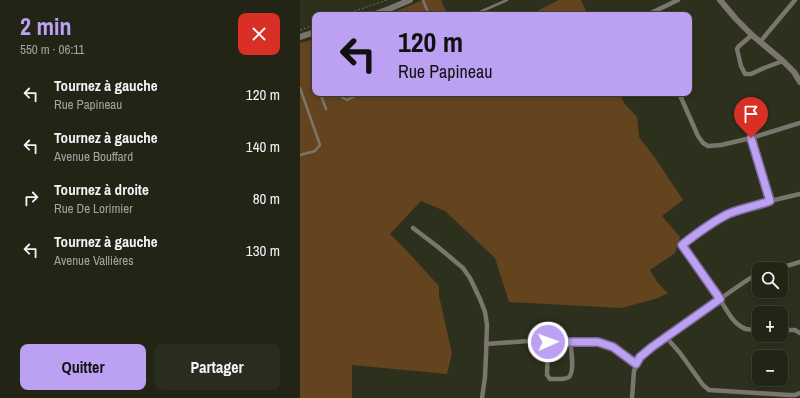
<!DOCTYPE html>
<html lang="fr">
<meta charset="utf-8">
<style>
:root{--surface:#222416;--page:#2a2c1f;--text:#f1f3f6;--muted:#a2a4a1;--line:#3f4135;--accent:#bca0f2}
body{margin:0;font-family:"Archivo Narrow",sans-serif;background:var(--page);color:var(--text);height:100vh;display:flex;flex-direction:column;font-size:15px;white-space:nowrap}
*{box-sizing:border-box;margin:0}
p{font-size:13px;color:var(--muted)}
.icon{flex:none;width:22px;height:22px;fill:none;stroke:currentColor;stroke-width:2;stroke-linecap:round;stroke-linejoin:round}
.map{position:relative;flex:1;overflow:hidden}
.drawer{display:flex;flex-direction:column;background:var(--surface);width:300px}
.drawer>*{flex:none}
.guide{position:absolute;left:12px;top:12px;width:380px;height:84px;border-radius:8px;box-shadow:0 2px 6px #0003,0 0 0 1px var(--line);background:#bca0f2;color:#111;overflow:hidden}
.buttons{position:absolute;left:452px;top:262px;display:grid;gap:8px}
.buttons a{display:grid;place-items:center;width:36px;height:36px;border-radius:8px;background:var(--surface);box-shadow:0 2px 6px #0003,0 0 0 1px var(--line);font-size:20px}
.pin{position:absolute;display:grid;place-items:center;width:34px;height:34px;color:#fff;margin:-41px -17px;border-radius:50% 50% 50% 0;rotate:-45deg;box-shadow:0 0 4px #0007}
.pin .icon{rotate:45deg}
.me{position:absolute;width:44px;margin:-22px;rotate:88deg;stroke-linejoin:round;filter:drop-shadow(0 0 3px #0008)}
.turn{display:flex;align-items:center;gap:14px;height:84px;padding:0 20px;font-size:18px}
.turn .icon{width:52px;height:52px;stroke-width:2.5}
.turn b{display:block;font-size:28px;line-height:34px}
.round{display:grid;place-items:center;flex:none;width:42px;height:42px;border-radius:8px;background:var(--page)}
.headline{display:flex;align-items:center;justify-content:space-between;height:68px;padding:0 20px}
h1{font-size:24px;font-weight:800;line-height:30px;color:var(--accent)}
.action{display:flex;gap:8px;margin-top:auto;padding:8px 20px}
.action a{flex:1;height:46px;border-radius:8px;background:var(--accent);color:#111;font-size:16px;font-weight:800;line-height:46px;text-align:center}
.action a+a{background:var(--page);color:var(--text)}
ul{padding:0;list-style:none}
li{display:flex;align-items:center;gap:12px;height:52px;padding:0 20px}
li div{flex:1}
li b{display:block;font-size:15px}
li em{font-style:normal}
main{display:flex;flex:1;min-height:0}
.map>svg:first-child{display:block}
</style>
<main>
<section class="drawer">
<div class="headline"><div><h1>2 min</h1><p>550 m · 06:11</p></div><a class="round" style="background:#d93025;color:#fff"><svg class="icon" aria-label="close" viewBox="0 0 24 24"><path d="M6 6l12 12M18 6L6 18"/></svg></a></div>
<ul>
<li><svg class="icon" aria-label="left" viewBox="0 0 24 24"><path d="M17 20v-9H6M10 6l-5 5 5 5"/></svg><div><b>Tournez à gauche</b><p>Rue Papineau</p></div><em>120 m</em></li>
<li><svg class="icon" aria-label="left" viewBox="0 0 24 24"><path d="M17 20v-9H6M10 6l-5 5 5 5"/></svg><div><b>Tournez à gauche</b><p>Avenue Bouffard</p></div><em>140 m</em></li>
<li><svg class="icon" aria-label="right" viewBox="0 0 24 24"><path d="M7 20v-9h11M14 6l5 5-5 5"/></svg><div><b>Tournez à droite</b><p>Rue De Lorimier</p></div><em>80 m</em></li>
<li><svg class="icon" aria-label="left" viewBox="0 0 24 24"><path d="M17 20v-9H6M10 6l-5 5 5 5"/></svg><div><b>Tournez à gauche</b><p>Avenue Vallières</p></div><em>130 m</em></li>
</ul>
<div class="action"><a>Quitter</a><a>Partager</a></div>
</section>
<div class="map">
<svg width="500" height="398" viewBox="0 0 500 398">
<rect width="100%" height="100%" fill="#2d301d"/>
<g fill="#64441f">
<polygon points="123,0 141,0 148,15 87,15"/>
<polygon points="259,0 281,0 288,15 229,15"/>
<polygon points="15,39 15,93 320,93 324,103 337,117 339,137 355,158 383,200 362,216 380,237 375,253 350,270 358,283 368,293 358,298 322,308 209,302 195,258 145,211 121,201 90,234 106,250 139,286 139,296 152,353 147,374 52,365 52,398 0,398 0,43"/>
</g>
<g fill="none" stroke-linecap="round" stroke-linejoin="round">
<g stroke="#6e7160" stroke-width="1" stroke-dasharray="2 2" stroke-linecap="butt">
<polyline points="43,15 87,0"/>
<polyline points="0,30 15,25"/>
</g>
<g stroke="#7a766d" stroke-width="2.5">
<polyline points="123,0 129,15"/>
<polyline points="173,15 207,0"/>
<polyline points="0,88 20,145 15,151 0,155"/>
<polyline points="20,93 26,109"/>
<polyline points="41,93 43,98 47,100 61,93"/>
</g>
<g stroke="#7a766d" stroke-width="4.5">
<polyline points="349,15 351,13 378,0"/>
<polyline points="452,35 439,46 437,49 441,66 445,74 451,74 464,68 483,61"/>
<polyline points="460,42 495,0"/>
<polyline points="379,93 398,136 403,143 408,146 421,145 451,138 500,123"/>
<polyline points="451,138 470,201"/>
<polyline points="113,228 138,247 163,268 170,278 180,299 185,312 187,325 186,355 185,377 182,398"/>
<polyline points="477,269 500,262"/>
<path d="M459,329C455,329 450,330 446,329C434,325 427,311 421,301L420,299L382,245L395,235L416,221L427,215L470,201L500,194"/>
<polyline points="481,330 495,330 500,333"/>
<polyline points="366,337 380,353 403,385 409,390 489,395 495,395 500,393"/>
<path d="M248,342L247,375L250,379H252C257,379 265,380 269,377C275,371 271,349 270,341"/>
<polyline points="186,344 228,341 298,341 313,347 336,364"/>
<polyline points="332,398 334,371 340,357 366,337 437,287 452,277 459,275"/>
</g>
<g stroke="#7a766d" stroke-width="6">
<polyline points="420,0 436,19 452,35 483,61 494,72 500,82"/>
<polyline points="72,15 89,9 110,0"/>
<polyline points="0,37 15,32"/>
</g>
</g>
<g fill="none" stroke-linecap="round" stroke-linejoin="round">
<g stroke="#7a689d" stroke-width="10">
<path id="route" d="M248,342H298L313,347L336,364L340,357L352,347L420,299L382,245C396,234 412,222 428,214C442,208 456,206 470,201L451,138"/>
</g>
<use href="#route" stroke="#bca0f2" stroke-width="7"/>
</g>
</svg>
<div class="buttons">
<a><svg class="icon" aria-label="search" viewBox="0 0 24 24"><circle cx="10" cy="10" r="6"/><path d="M15 15l6 6"/></svg></a>
<a>+</a>
<a>−</a>
</div>
<div class="pin" style="left:451px;top:138px;background:#d93025"><svg class="icon" aria-label="arrive" viewBox="0 0 24 24"><path d="M6 21V4h12l-3 4 3 4H6"/></svg></div>
<svg class="me" style="left:248px;top:342px" viewBox="-20 -20 40 40"><circle r="17" fill="#bca0f2" stroke="#fff" stroke-width="3"/><path d="M0-11L8 9 0 5-8 9z" fill="#fff"/></svg>
<div class="guide">
<div class="turn"><svg class="icon" aria-label="left" viewBox="0 0 24 24"><path d="M17 20v-9H6M10 6l-5 5 5 5"/></svg><div><b>120 m</b>Rue Papineau</div></div>
</div>
</div>
</main>
